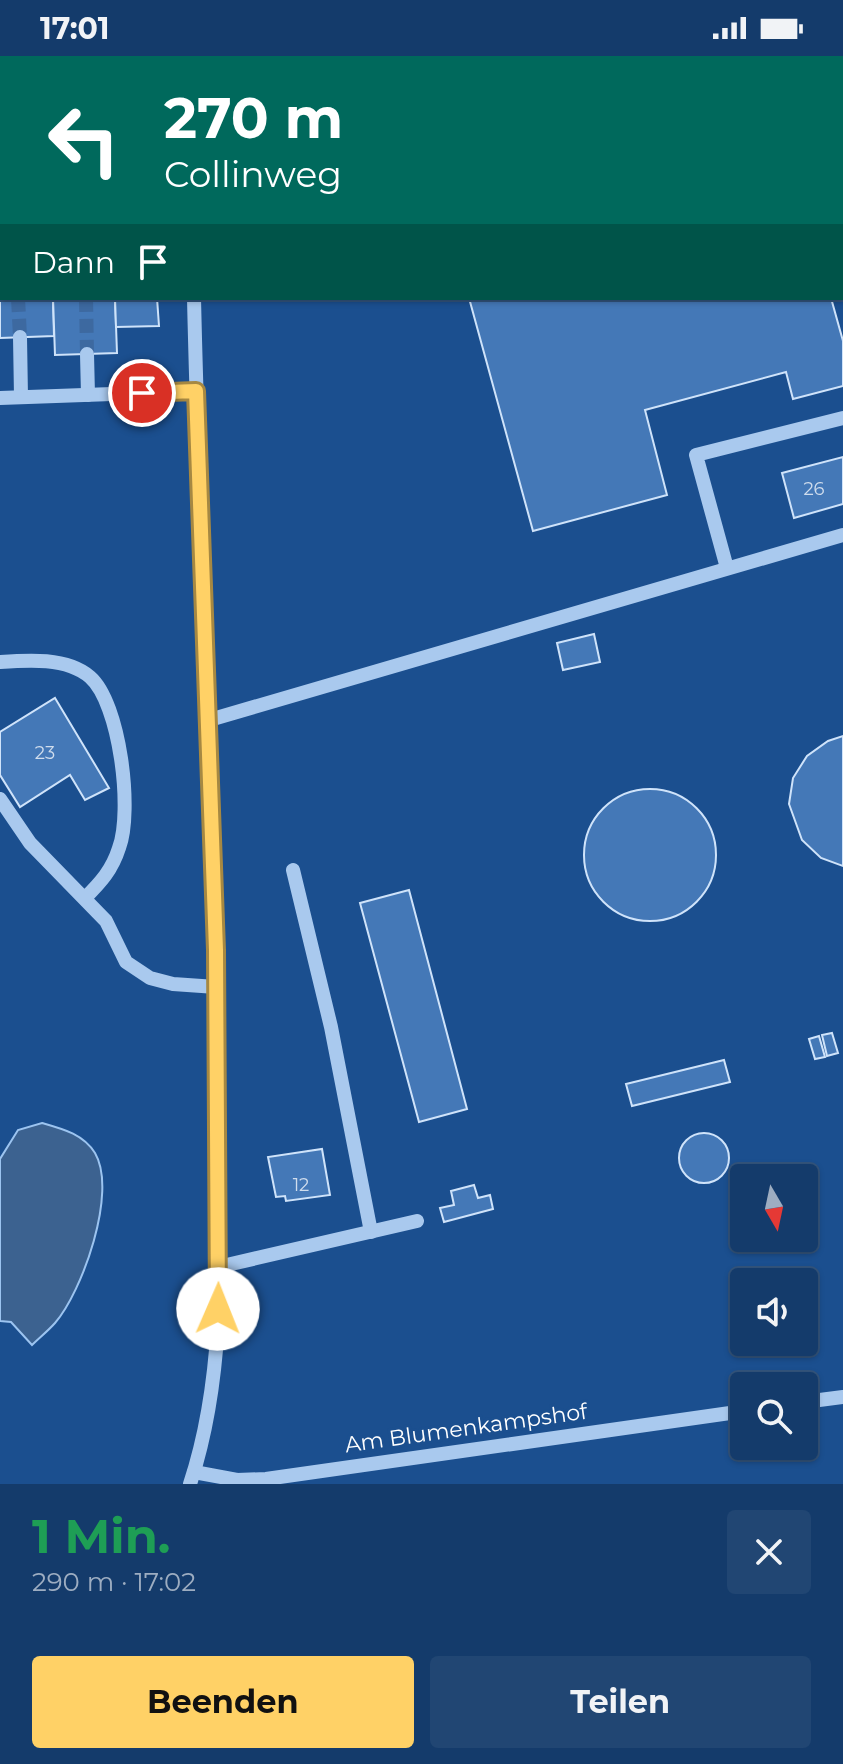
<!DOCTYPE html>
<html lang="de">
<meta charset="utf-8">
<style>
:root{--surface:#143b6b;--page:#214673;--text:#f1f3f6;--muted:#9dadc1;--line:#33557e;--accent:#ffd166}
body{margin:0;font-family:Montserrat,sans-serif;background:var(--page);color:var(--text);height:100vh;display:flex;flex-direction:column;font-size:30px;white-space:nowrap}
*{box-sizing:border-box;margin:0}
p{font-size:26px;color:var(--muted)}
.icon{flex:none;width:44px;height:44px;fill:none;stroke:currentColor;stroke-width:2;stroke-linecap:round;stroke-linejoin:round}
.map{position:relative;height:1428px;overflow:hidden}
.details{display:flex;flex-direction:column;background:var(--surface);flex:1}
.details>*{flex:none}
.hud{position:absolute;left:0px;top:0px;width:844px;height:244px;box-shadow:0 2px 6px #0004,0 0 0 2px var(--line);background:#00695c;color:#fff;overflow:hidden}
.needle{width:52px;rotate:171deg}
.controls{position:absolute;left:730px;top:1108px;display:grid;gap:16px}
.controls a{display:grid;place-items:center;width:88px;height:88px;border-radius:8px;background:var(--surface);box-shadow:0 2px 6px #0004,0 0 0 2px var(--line);font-size:40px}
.pin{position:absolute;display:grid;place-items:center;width:68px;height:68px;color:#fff;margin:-34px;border:4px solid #fff;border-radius:50%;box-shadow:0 2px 8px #0007}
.me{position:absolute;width:88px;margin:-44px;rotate:1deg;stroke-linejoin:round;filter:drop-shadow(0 0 6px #0008)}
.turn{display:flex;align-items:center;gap:28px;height:168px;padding:0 32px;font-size:36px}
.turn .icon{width:104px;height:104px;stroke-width:2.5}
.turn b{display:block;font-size:56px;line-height:68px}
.then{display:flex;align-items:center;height:76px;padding:0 32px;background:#0003;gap:16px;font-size:30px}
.round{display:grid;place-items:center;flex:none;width:84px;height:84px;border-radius:8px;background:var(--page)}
.summary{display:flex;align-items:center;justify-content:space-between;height:136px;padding:0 32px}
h1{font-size:48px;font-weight:700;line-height:60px;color:#1e9e55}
.button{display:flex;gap:16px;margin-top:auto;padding:16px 32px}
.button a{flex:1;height:92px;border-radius:8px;background:var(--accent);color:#111;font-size:32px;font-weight:700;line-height:92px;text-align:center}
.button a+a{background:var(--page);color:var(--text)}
.status{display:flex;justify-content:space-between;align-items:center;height:56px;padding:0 40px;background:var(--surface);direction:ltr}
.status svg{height:22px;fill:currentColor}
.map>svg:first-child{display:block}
</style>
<div class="status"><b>17:01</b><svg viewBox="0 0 49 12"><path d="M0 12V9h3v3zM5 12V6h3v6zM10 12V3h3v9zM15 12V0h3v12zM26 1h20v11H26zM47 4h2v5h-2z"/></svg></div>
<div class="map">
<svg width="843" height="1428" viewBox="0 0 843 1428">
<rect width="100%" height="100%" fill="#1b4f8f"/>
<path fill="#3c6290" stroke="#9cc4f0" stroke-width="2" d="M42,1067C63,1073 83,1078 95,1097C118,1136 82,1236 55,1267C48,1275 39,1282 32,1289L11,1266L0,1265V1103L18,1074Z"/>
<g fill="#4478b7" stroke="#cfe3fa" stroke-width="2">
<polygon points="470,0 739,0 739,2 463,2"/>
<polygon points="0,237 2,242 53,242 54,280 0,282"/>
<polygon points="53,242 115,242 117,297 55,299"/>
<polygon points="115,242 157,242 159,270 116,271"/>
<polygon points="469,242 831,242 843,285 843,330 793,343 786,316 645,354 667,439 533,475"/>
<polygon points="843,401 843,448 794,462 782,417"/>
<polygon points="594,578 600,606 563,614 557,587"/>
<polygon points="55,642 109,732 85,744 70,719 20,751 0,719 0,676"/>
<polygon points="843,680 843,810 821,802 802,784 789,748 793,722 807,700 828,685"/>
<circle cx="650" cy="799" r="66"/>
<polygon points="409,834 467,1053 419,1066 360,847"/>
<polygon points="832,977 838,997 827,1000 822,979"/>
<polygon points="819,980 825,1001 815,1003 809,983"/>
<polygon points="724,1004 730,1026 632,1050 626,1028"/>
<circle cx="704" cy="1102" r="25"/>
<polygon points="322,1093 330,1139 286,1145 285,1140 276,1141 268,1101"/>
<polygon points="474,1129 478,1142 490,1139 493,1153 444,1166 440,1152 454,1149 451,1135"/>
</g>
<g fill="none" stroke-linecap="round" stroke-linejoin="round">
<g stroke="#3d69a0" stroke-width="14" stroke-dasharray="14 7" stroke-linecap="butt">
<polyline points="18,242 20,281"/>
<polyline points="86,242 87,298"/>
</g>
<g stroke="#a9c9ee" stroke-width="14">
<polyline points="188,0 188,2"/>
<polyline points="794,0 795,2"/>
<polyline points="142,2 143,0"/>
<polyline points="400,2 408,0"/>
<polyline points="842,211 843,215"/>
<polyline points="20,281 21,341"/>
<polyline points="87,298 88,339"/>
<polyline points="0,342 196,335"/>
<polyline points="727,512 696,399 843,362"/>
<path d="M0,606C27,604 67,601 90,621C120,647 133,755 119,792C112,814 101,826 85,842"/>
<polyline points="206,665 843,479"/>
<polyline points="0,743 30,787 106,865 126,906 150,922 173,928 216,931"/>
<polyline points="293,814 331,971 371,1176"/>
<polyline points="218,1211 417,1165"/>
<polyline points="804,1346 843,1341"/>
<polyline points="194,1416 237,1424 266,1423 744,1355"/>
<path d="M190,1428C231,1304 218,1167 217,1039C215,773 200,508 194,242"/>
</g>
</g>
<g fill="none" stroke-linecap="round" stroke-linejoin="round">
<g stroke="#a68842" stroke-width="20">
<polyline id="route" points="142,337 196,335 216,894 218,1253"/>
</g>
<use href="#route" stroke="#ffd166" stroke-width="14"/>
</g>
<g text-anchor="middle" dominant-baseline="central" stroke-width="6" stroke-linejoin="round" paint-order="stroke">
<g font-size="18" fill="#d0dded">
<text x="814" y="433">26</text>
<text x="45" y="697">23</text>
<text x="301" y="1129">12</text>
</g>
<g font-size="22" fill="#fff" stroke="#1b4f8f">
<text transform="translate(466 1372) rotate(-8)">Am Blumenkampshof</text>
</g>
</g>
</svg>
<div class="controls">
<a><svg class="needle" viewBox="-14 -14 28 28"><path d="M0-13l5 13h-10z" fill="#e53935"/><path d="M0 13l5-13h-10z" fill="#9dadc1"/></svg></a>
<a><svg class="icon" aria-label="sound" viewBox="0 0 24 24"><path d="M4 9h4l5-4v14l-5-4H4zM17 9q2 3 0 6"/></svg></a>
<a><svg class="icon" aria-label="search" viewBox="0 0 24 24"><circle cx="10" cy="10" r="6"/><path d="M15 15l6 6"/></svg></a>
</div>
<div class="pin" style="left:142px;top:337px;background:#d93025"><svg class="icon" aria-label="arrive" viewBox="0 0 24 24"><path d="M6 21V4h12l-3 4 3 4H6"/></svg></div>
<svg class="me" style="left:218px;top:1253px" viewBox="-20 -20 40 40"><circle r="19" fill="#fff"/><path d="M0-13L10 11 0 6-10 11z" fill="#ffd166"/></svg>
<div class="hud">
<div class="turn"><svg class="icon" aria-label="left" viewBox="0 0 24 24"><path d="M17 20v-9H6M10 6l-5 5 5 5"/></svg><div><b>270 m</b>Collinweg</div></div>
<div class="then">Dann<svg class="icon" aria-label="arrive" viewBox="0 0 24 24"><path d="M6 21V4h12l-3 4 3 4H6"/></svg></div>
</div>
</div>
<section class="details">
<div class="summary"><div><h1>1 Min.</h1><p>290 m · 17:02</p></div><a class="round"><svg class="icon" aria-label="close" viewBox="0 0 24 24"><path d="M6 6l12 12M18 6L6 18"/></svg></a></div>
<div class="button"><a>Beenden</a><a>Teilen</a></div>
</section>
